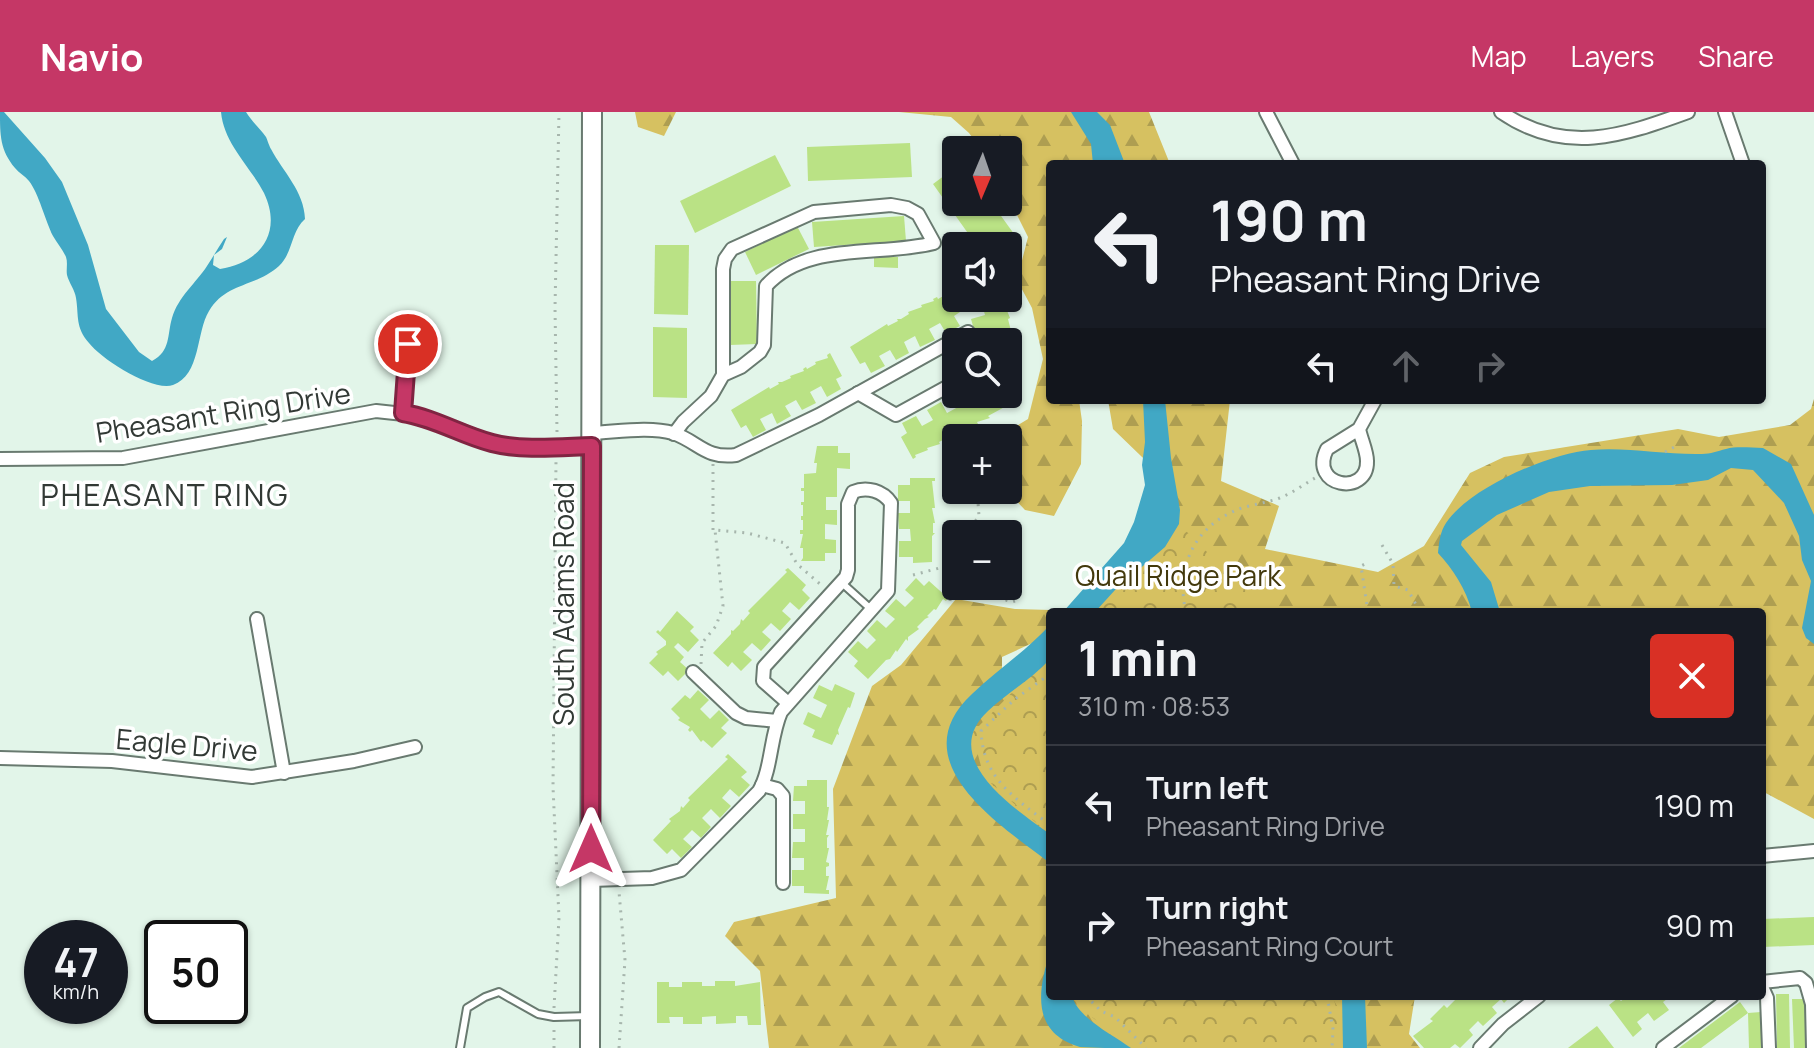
<!DOCTYPE html>
<meta charset="utf-8">
<style>
:root{--surface:#171b24;--page:#20242c;--text:#f1f3f6;--muted:#9ea1a6;--line:#363941;--accent:#c53766}
body{margin:0;font-family:Manrope,sans-serif;background:var(--page);color:var(--text);height:100vh;display:flex;flex-direction:column;font-size:30px;white-space:nowrap}
*{box-sizing:border-box;margin:0}
p{font-size:26px;color:var(--muted)}
.icon{flex:none;width:44px;height:44px;fill:none;stroke:currentColor;stroke-width:2;stroke-linecap:round;stroke-linejoin:round}
.map{position:relative;flex:1;overflow:hidden}
.drawer{position:absolute;left:1046px;top:496px;width:720px;height:392px;display:flex;flex-direction:column;background:var(--surface);border-radius:8px;box-shadow:0 2px 6px #0004}
.drawer>*{flex:none}
.guide{position:absolute;left:1046px;top:48px;width:720px;height:244px;border-radius:8px;box-shadow:0 2px 6px #0004;background:#171b24;color:var(--text);overflow:hidden}
.needle{width:52px;rotate:182deg}
.controls{position:absolute;left:942px;top:24px;display:grid;gap:16px}
.controls a{display:grid;place-items:center;width:80px;height:80px;border-radius:8px;background:var(--surface);box-shadow:0 2px 6px #0004;font-size:40px}
.speed{position:absolute;left:24px;top:808px;display:flex;gap:16px;font-size:40px;font-weight:700;text-align:center}
.speed>*{display:grid;place-content:center;width:104px;height:104px;border-radius:50%;background:var(--surface);box-shadow:0 2px 6px #0004;line-height:1}
.speed small{font-size:20px;font-weight:400}
.speed .limit{border:4px solid #111;border-radius:12px;background:#fff;color:#111}
.pin{position:absolute;display:grid;place-items:center;width:68px;height:68px;color:#fff;margin:-34px;border:4px solid #fff;border-radius:50%;box-shadow:0 2px 8px #0007}
.me{position:absolute;width:88px;margin:-44px;rotate:0deg;stroke-linejoin:round;filter:drop-shadow(0 0 6px #0008)}
.turn{display:flex;align-items:center;gap:28px;height:168px;padding:0 32px;font-size:36px}
.turn .icon{width:104px;height:104px;stroke-width:2.5}
.turn b{display:block;font-size:56px;line-height:68px}
.lanes{display:flex;align-items:center;height:76px;padding:0 32px;background:#0003;justify-content:center;gap:40px;direction:ltr}
.lanes .off{opacity:.35}
.round{display:grid;place-items:center;flex:none;width:84px;height:84px;border-radius:8px;background:var(--page)}
.summary{display:flex;align-items:center;justify-content:space-between;height:136px;padding:0 32px}
h1{font-size:48px;font-weight:800;line-height:60px}
ul{padding:0;list-style:none}
li{display:flex;align-items:center;gap:24px;height:120px;padding:0 32px;border-top:2px solid var(--line)}
li div{flex:1}
li b{display:block;font-size:30px}
li em{font-style:normal}
header{display:flex;align-items:center;gap:48px;box-sizing:border-box;height:112px;padding:0 40px;background:var(--accent);color:#fff}
header strong{font-size:38px}
nav{display:flex;gap:44px;margin-inline-start:auto;font-size:28px}
.map>svg:first-child{display:block}
</style>
<header>
<strong>Navio</strong>
<nav><a>Map</a><a>Layers</a><a>Share</a></nav>
</header>
<div class="map">
<svg width="1814" height="936" viewBox="0 0 1814 936">
<defs>
<pattern id="forest-firs" width="22" height="20" patternUnits="userSpaceOnUse" patternTransform="scale(2)"><rect width="22" height="20" fill="#d6c161"/><path d="M5 1l3.5 6h-7zM16 11l3.5 6h-7z" fill="#ae9e51"/></pattern>
<pattern id="park-crowns" width="20" height="18" patternUnits="userSpaceOnUse" patternTransform="scale(2)"><rect width="20" height="18" fill="#d6c161"/><path d="M2 6a3 3 0 1 1 6 0M12 15a3 3 0 1 1 6 0" fill="none" stroke="#ae9e51"/></pattern>
</defs>
<rect width="100%" height="100%" fill="#e2f5e9"/>
<g fill="url(#forest-firs)">
<polygon points="635,0 676,0 664,24 638,15"/>
<polygon points="899,0 1149,0 1170,52 1050,52 1050,288 1079,288 1082,309 1081,352 1054,404 1025,398 1006,378 1008,378 1008,326 997,326 1028,307 1043,247 1032,196 1017,168 1028,125 1008,85 1008,38 982,38 969,21 951,5"/>
<polygon points="1814,287 1814,707 1762,679 1762,500 1194,500 1170,372 1113,317 1108,288 1230,288 1221,369 1279,394 1265,437 1378,460 1424,434 1470,361 1504,345 1678,317 1719,325 1790,313 1811,297"/>
<polygon points="956,487 1015,497 1051,498 1050,523 1002,545 1002,566 1050,554 1050,884 1415,884 1409,922 1420,936 769,936 760,859 725,824 734,810 836,786 833,677 872,574 901,553"/>
</g>
<g fill="url(#park-crowns)">
<polygon points="1179,412 1267,500 1092,500"/>
<polygon points="1050,542 1050,723 984,665 972,621"/>
<polygon points="1073,884 1333,884 1344,925 1340,936 1131,936 1073,890"/>
</g>
<g fill="#41a8c5">
<path d="M0,0H4L45,46L62,70L88,133L106,197L139,240L152,249C171,239 167,223 172,206C178,185 196,171 207,154C213,145 218,136 224,127L227,125L222,137L214,143L213,153L220,157C260,151 283,121 264,81C250,54 224,32 221,0H246C252,10 260,16 266,25C267,27 270,36 271,37C283,60 304,79 305,107C291,119 293,141 279,154C256,175 226,170 209,199C196,220 201,263 173,273C153,280 101,247 89,231C75,215 79,204 76,186C75,178 69,171 67,163C66,157 68,151 66,145C63,138 57,131 53,124C45,108 39,82 29,69C25,64 19,61 15,56C0,38 0,23 0,0Z"/>
<polygon points="1071,0 1097,0 1110,13 1125,52 1093,52 1091,32"/>
<polygon points="1143,288 1165,288 1171,346 1180,398 1179,412 1165,435 1115,478 1095,500 1063,500 1124,431 1134,410 1145,373 1142,353 1145,330"/>
<path d="M1763,336L1791,352L1814,403V532L1806,526L1802,516L1811,469L1802,448L1799,424L1784,391L1753,358L1731,356L1708,368L1672,373L1590,374L1549,380L1497,403L1462,429L1461,433L1491,470L1500,500H1472C1466,477 1453,457 1438,441C1439,431 1440,420 1446,411C1469,376 1550,341 1591,338C1628,335 1665,343 1702,342C1711,342 1717,339 1726,337C1737,334 1751,336 1763,336Z"/>
<path d="M1050,513V547C1032,567 1008,580 988,599C937,646 1015,697 1050,722V751C1002,714 899,650 972,582C998,557 1025,540 1050,513Z"/>
<path d="M1050,841V884H1072C1078,906 1113,923 1131,936C1115,936 1095,936 1080,935C1032,921 1037,880 1050,841Z"/>
<polygon points="1342,884 1365,884 1367,936 1343,936"/>
</g>
<g fill="#bae285">
<polygon points="910,31 912,65 808,69 807,35"/>
<polygon points="775,43 791,74 695,121 680,89"/>
<polygon points="956,55 956,90 991,90 1022,133 1008,143 1008,134 977,134 933,72"/>
<polygon points="904,104 906,129 814,135 812,110"/>
<polygon points="797,114 809,137 756,163 745,140"/>
<polygon points="655,133 689,133 688,203 654,202"/>
<polygon points="874,144 898,145 898,156 874,155"/>
<polygon points="730,169 756,169 757,232 730,233"/>
<polygon points="948,178 960,200 954,204 960,214 946,221 940,211 929,217 935,228 920,235 915,224 904,230 909,241 896,248 890,238 879,244 885,254 871,261 865,250 860,252 850,235 887,212 888,214 898,209 897,207 901,207 909,202 908,200 922,195 921,193 934,189 933,187 937,185 938,187 947,182 945,179"/>
<polygon points="1004,191 1010,206 1008,207 1014,231 1016,230 1017,234 1015,234 1018,247 1008,249 1008,230 992,230 989,217 975,221 971,207 985,203 983,196"/>
<polygon points="653,215 687,216 687,286 653,285"/>
<polygon points="830,241 842,264 836,267 841,277 827,285 821,274 810,280 816,291 802,298 796,288 785,294 791,304 777,312 772,301 760,307 766,318 753,325 746,313 741,316 731,298 769,275 770,277 779,272 778,270 782,270 791,266 790,264 804,259 803,257 806,255 807,257 816,252 815,250 828,246 827,243"/>
<polygon points="957,282 969,282 972,288 983,282 1007,282 1012,291 988,304 990,306 977,310 978,312 964,317 965,319 961,319 950,327 949,325 939,330 940,332 927,336 928,338 915,343 916,345 913,347 901,325 907,321 902,311 916,304 922,314 933,308 927,298 941,290 947,301 958,295 953,285"/>
<polygon points="817,334 838,334 838,341 850,341 850,357 837,356 837,385 826,385 826,398 837,398 837,413 825,412 825,427 836,428 836,441 825,441 825,449 801,449 803,446 803,436 800,436 803,422 800,422 800,418 803,418 803,408 801,408 801,404 803,404 803,393 801,393 801,390 804,390 804,379 801,379 801,376 804,376 804,362 816,361 817,351 814,351"/>
<polygon points="910,366 935,366 935,369 932,369 935,396 932,396 935,411 933,411 933,421 935,421 932,424 932,450 913,451 913,445 899,445 899,429 911,429 910,417 899,417 898,401 910,401 910,389 898,389 898,373 910,373"/>
<polygon points="788,456 806,473 802,478 810,486 799,498 790,490 782,499 791,507 780,519 771,511 762,520 771,528 761,539 752,531 743,540 752,548 741,559 732,550 728,555 713,541 731,522 731,518 733,519 740,512 741,507 743,509 750,501 748,499 787,460 785,458"/>
<polygon points="916,466 924,474 929,469 948,486 946,489 943,487 936,498 934,497 927,504 929,505 925,507 917,515 919,517 908,525 908,529 906,527 897,540 896,538 890,547 886,548 868,567 854,554 858,549 848,540 858,529 867,537 876,528 867,519 877,508 886,516 895,507 885,499 896,487 905,495 914,486 905,478"/>
<polygon points="677,499 694,515 690,519 699,528 688,540 678,531 674,535 684,545 680,550 689,558 678,569 668,559 663,564 649,551 658,542 656,540 666,533 666,529 656,520 658,518 660,520"/>
<polygon points="835,572 855,581 850,596 848,595 838,618 839,623 837,622 832,633 812,625 815,618 803,612 808,600 821,606 827,593 813,586 819,573 832,579"/>
<polygon points="698,578 709,588 700,597 710,607 719,598 729,608 721,616 727,621 712,636 703,628 701,630 692,618 690,620 688,618 690,615 678,608 680,606 671,597 685,583 690,587"/>
<polygon points="728,642 747,660 741,665 750,673 739,685 730,677 722,686 731,694 720,706 711,697 702,706 711,715 701,726 692,718 683,727 692,735 681,746 672,737 667,742 653,728 671,709 669,707 680,699 681,694 683,696 690,688 688,686 728,647 725,645"/>
<polygon points="807,668 827,668 827,695 829,695 827,708 829,708 826,723 829,723 827,726 827,736 829,736 826,750 829,751 829,754 826,755 826,764 829,764 826,778 829,778 829,782 804,781 804,774 792,774 792,758 804,758 804,746 792,746 793,730 805,730 805,717 793,717 793,702 805,702 805,689 793,689 794,674 807,674"/>
<polygon points="1814,805 1814,833 1762,835 1762,807"/>
<polygon points="715,869 735,869 735,874 760,870 761,913 748,913 747,904 736,904 736,911 716,912 716,904 702,905 702,912 683,912 683,905 669,905 670,911 657,911 657,870 669,870 669,875 682,875 682,870 702,870 702,874 715,874"/>
<polygon points="1776,882 1789,882 1790,936 1777,936"/>
<polygon points="1454,884 1511,884 1504,891 1501,887 1492,895 1497,901 1483,914 1478,909 1469,918 1473,923 1460,936 1455,932 1450,936 1424,936 1413,924 1433,909 1430,907 1444,893 1447,896 1456,887"/>
<polygon points="1628,884 1671,884 1663,890 1669,898 1654,909 1648,901 1637,910 1642,917 1633,925 1609,893 1618,886 1621,889"/>
<polygon points="1792,887 1806,887 1808,936 1794,936"/>
<polygon points="1740,890 1748,901 1761,900 1761,936 1749,936 1748,901 1701,936 1679,936"/>
<polygon points="1597,914 1614,936 1568,936"/>
</g>
<g fill="none" stroke-linecap="round" stroke-linejoin="round">
<g stroke="#697a70" stroke-width="10">
<g id="lane">
<polyline points="842,471 873,499"/>
<polyline points="460,936 467,896 485,885 499,880 538,902 554,905 589,904"/>
</g>
</g>
<g stroke="#697a70" stroke-width="16">
<g id="street">
<polyline points="1266,0 1293,52"/>
<path d="M1501,0C1565,44 1622,24 1688,0"/>
<polyline points="1725,0 1743,52"/>
<polyline points="858,281 896,303 956,270"/>
<polyline points="403,301 408,232"/>
<path d="M1359,317C1361,327 1367,339 1367,349C1368,385 1308,375 1327,337L1359,317L1375,288"/>
<path d="M592,321C616,320 649,314 673,321C699,330 705,347 736,343L819,303L968,220L970,230"/>
<path d="M674,322L683,310L711,284L723,263L741,255L760,240L764,233L766,174C806,129 880,145 934,131L918,102L907,96L891,93L814,100L732,137L725,147L723,157V263"/>
<polyline points="0,347 123,346 376,299 422,304 493,331 518,334 592,334"/>
<polyline points="257,507 284,661"/>
<polyline points="693,560 736,601 746,606 777,609"/>
<polyline points="0,646 112,649 252,665 354,649 415,635"/>
<polyline points="762,673 777,677 783,684 783,771"/>
<polyline points="1762,744 1814,739"/>
<path d="M591,768L652,766L681,758L759,679C772,656 770,625 781,600L888,479L891,391C883,379 867,374 853,380L848,392V458L846,465L764,555L763,569L788,591"/>
<polyline points="1762,870 1800,866 1806,871 1812,892 1813,936"/>
<polyline points="1762,875 1767,886 1769,936"/>
<polyline points="1480,936 1503,912 1539,884"/>
<polyline points="1663,936 1732,884"/>
</g>
</g>
<g stroke="#697a70" stroke-width="22">
<polyline id="secondary" points="590,936 592,0"/>
</g>
<g stroke="#a7b6ad" stroke-width="3" stroke-dasharray="2 6" stroke-linecap="butt">
<polyline points="557,320 555,196 559,0"/>
<polyline points="1665,340 1678,333"/>
<polyline points="713,352 713,418 715,418"/>
<polyline points="966,422 979,404 977,378"/>
<polyline points="1382,433 1393,452 1394,474 1408,478 1420,500"/>
<polyline points="1008,442 1014,443"/>
<polyline points="913,463 947,454"/>
<polyline points="977,474 991,483 1012,490 1015,489"/>
<path d="M950,489C952,467 944,457 954,434"/>
<polyline points="1107,500 1111,496"/>
<path d="M1186,500C1176,460 1191,420 1230,401C1245,393 1262,392 1277,387C1291,382 1303,373 1315,366"/>
<polyline points="1368,500 1361,454 1369,450"/>
<polyline points="701,552 702,531 716,514 723,494 715,418 747,421 785,431 797,452 820,472"/>
<path d="M1050,562L1015,587L981,619C983,667 1015,686 1050,713"/>
<polyline points="1086,884 1101,899 1115,905 1146,936"/>
<polyline points="1327,884 1333,917 1332,936"/>
<polyline points="554,896 559,806 553,675 556,348"/>
<polyline points="554,936 554,915"/>
<polyline points="619,936 625,848 619,780"/>
</g>
<use href="#lane" stroke="#fff" stroke-width="6"/>
<use href="#street" stroke="#fff" stroke-width="12"/>
<use href="#secondary" stroke="#fff" stroke-width="18"/>
</g>
<g fill="none" stroke-linecap="round" stroke-linejoin="round">
<g stroke="#802442" stroke-width="20">
<path id="route" d="M408,232L403,301C435,306 461,323 492,331C523,339 560,335 592,334L591,737"/>
</g>
<use href="#route" stroke="#c53766" stroke-width="14"/>
</g>
<g text-anchor="middle" dominant-baseline="central" stroke-width="7" stroke-linejoin="round" paint-order="stroke">
<g font-size="28" fill="#323935" stroke="#fff">
<text transform="translate(223 300) rotate(-9)">Pheasant Ring Drive</text>
<text transform="translate(563 492) rotate(-90)">South Adams Road</text>
<text transform="translate(187 632) rotate(5)">Eagle Drive</text>
</g>
<g font-size="28" fill="#43390c" stroke="#fff">
<text x="1178" y="463">Quail Ridge Park</text>
</g>
<g font-size="30" letter-spacing="2" fill="#323935" stroke="#fff">
<text x="165" y="382">PHEASANT RING</text>
</g>
</g>
</svg>
<div class="controls">
<a><svg class="needle" viewBox="-14 -14 28 28"><path d="M0-13l5 13h-10z" fill="#e53935"/><path d="M0 13l5-13h-10z" fill="#9ea1a6"/></svg></a>
<a><svg class="icon" aria-label="sound" viewBox="0 0 24 24"><path d="M4 9h4l5-4v14l-5-4H4zM17 9q2 3 0 6"/></svg></a>
<a><svg class="icon" aria-label="search" viewBox="0 0 24 24"><circle cx="10" cy="10" r="6"/><path d="M15 15l6 6"/></svg></a>
<a>+</a>
<a>−</a>
</div>
<div class="speed"><div>47<small>km/h</small></div><div class="limit">50</div></div>
<div class="pin" style="left:408px;top:232px;background:#d93025"><svg class="icon" aria-label="arrive" viewBox="0 0 24 24"><path d="M6 21V4h12l-3 4 3 4H6"/></svg></div>
<svg class="me" style="left:591px;top:737px" viewBox="-20 -20 40 40"><path d="M0-17L14 15 0 8-14 15z" fill="#c53766" stroke="#fff" stroke-width="4"/></svg>
<div class="guide">
<div class="turn"><svg class="icon" aria-label="left" viewBox="0 0 24 24"><path d="M17 20v-9H6M10 6l-5 5 5 5"/></svg><div><b>190 m</b>Pheasant Ring Drive</div></div>
<div class="lanes"><svg class="icon" aria-label="left" viewBox="0 0 24 24"><path d="M17 20v-9H6M10 6l-5 5 5 5"/></svg><svg class="icon off" aria-label="ahead" viewBox="0 0 24 24"><path d="M12 20V5M6 11l6-6 6 6"/></svg><svg class="icon off" aria-label="right" viewBox="0 0 24 24"><path d="M7 20v-9h11M14 6l5 5-5 5"/></svg></div>
</div>
<section class="drawer">
<div class="summary"><div><h1>1 min</h1><p>310 m · 08:53</p></div><a class="round" style="background:#d93025;color:#fff"><svg class="icon" aria-label="close" viewBox="0 0 24 24"><path d="M6 6l12 12M18 6L6 18"/></svg></a></div>
<ul>
<li><svg class="icon" aria-label="left" viewBox="0 0 24 24"><path d="M17 20v-9H6M10 6l-5 5 5 5"/></svg><div><b>Turn left</b><p>Pheasant Ring Drive</p></div><em>190 m</em></li>
<li><svg class="icon" aria-label="right" viewBox="0 0 24 24"><path d="M7 20v-9h11M14 6l5 5-5 5"/></svg><div><b>Turn right</b><p>Pheasant Ring Court</p></div><em>90 m</em></li>
</ul>
</section>
</div>
